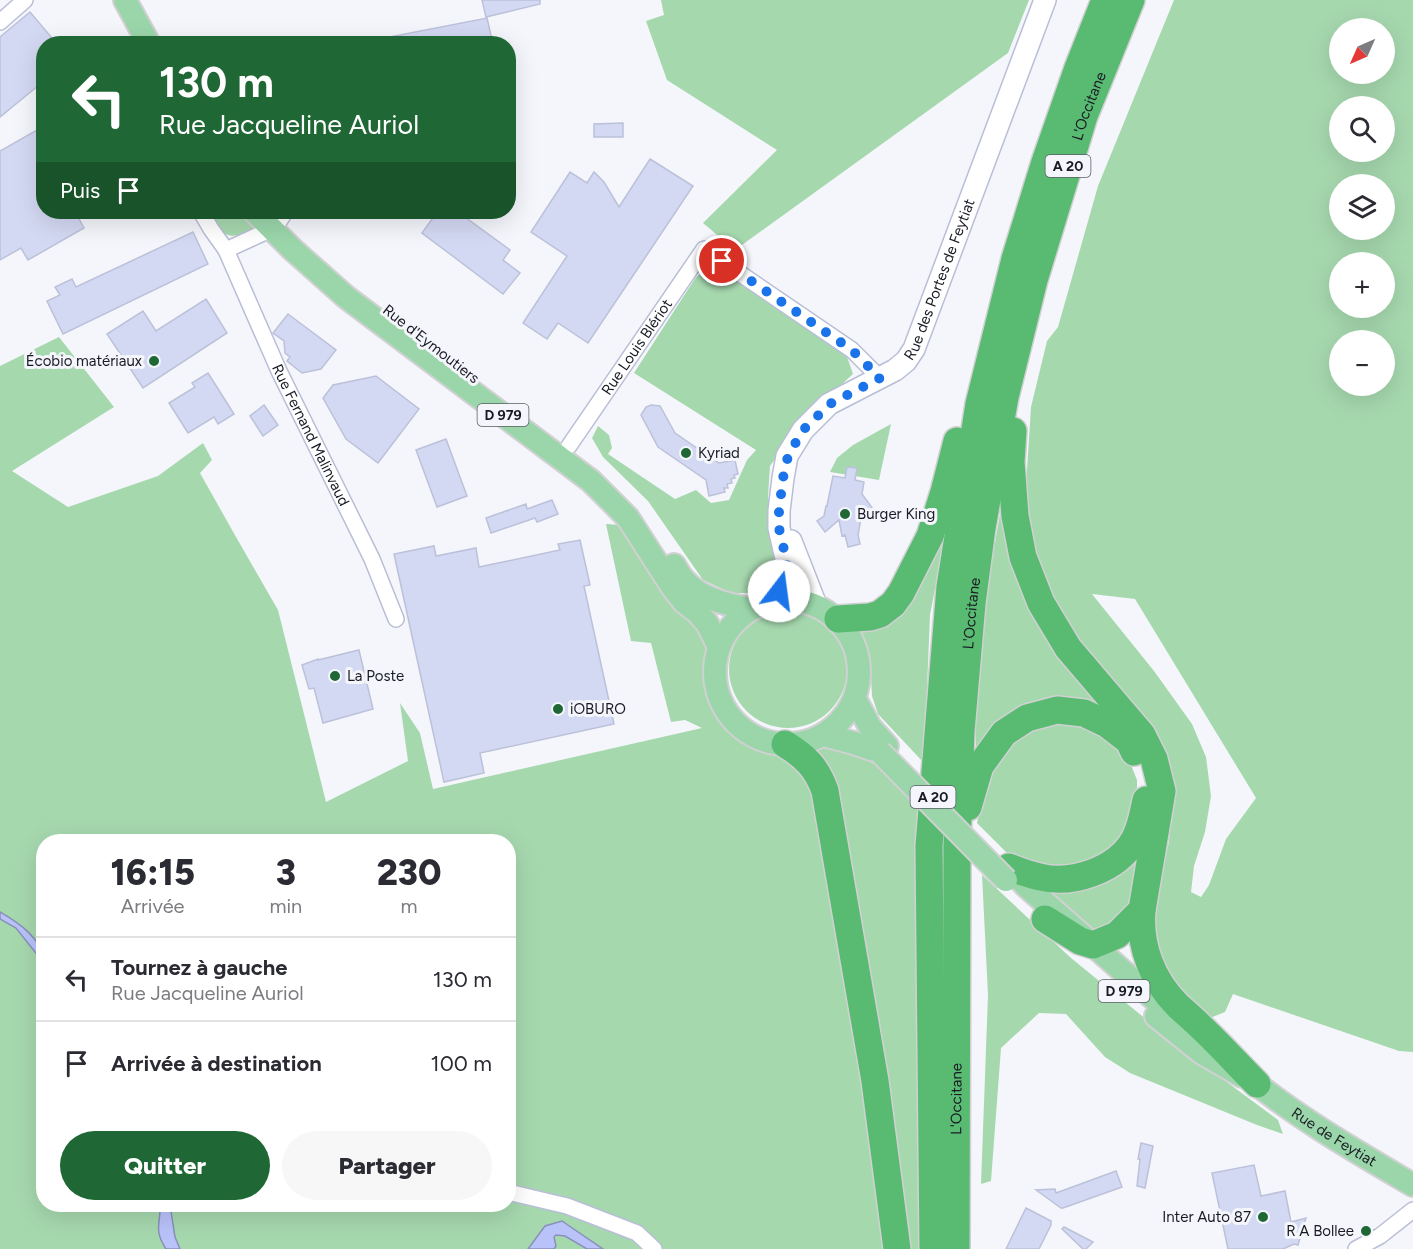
<!DOCTYPE html>
<html lang="fr">
<meta charset="utf-8">
<style>
:root{--surface:#fff;--page:#f7f7f7;--text:#2b2b33;--muted:#7c7c81;--line:#e1e1e2;--accent:#1f6835}
body{margin:0;font-family:Figtree,sans-serif;background:var(--page);color:var(--text);height:100vh;display:flex;flex-direction:column;font-size:22px;white-space:nowrap}
*{box-sizing:border-box;margin:0}
p{font-size:20px;color:var(--muted)}
.icon{flex:none;width:33px;height:33px;fill:none;stroke:currentColor;stroke-width:2;stroke-linecap:round;stroke-linejoin:round}
.map{position:relative;flex:1;overflow:hidden}
.sheet{position:absolute;left:36px;top:834px;width:480px;height:378px;display:flex;flex-direction:column;background:var(--surface);border-radius:24px;box-shadow:0 6px 24px #0002}
.sheet>*{flex:none}
.top-card{position:absolute;left:36px;top:36px;width:480px;height:183px;border-radius:24px;box-shadow:0 6px 24px #0002;background:#1f6835;color:#fff;overflow:hidden}
.needle{width:39px;rotate:225deg}
.tools{position:absolute;left:1329px;top:18px;display:grid;gap:12px}
.tools a{display:grid;place-items:center;width:66px;height:66px;border-radius:50%;background:var(--surface);box-shadow:0 6px 24px #0002;font-size:30px}
.pin{position:absolute;display:grid;place-items:center;width:51px;height:51px;color:#fff;margin:-26px;border:3px solid #fff;border-radius:50%;box-shadow:0 2px 6px #0007}
.me{position:absolute;width:66px;margin:-33px;rotate:15deg;stroke-linejoin:round;filter:drop-shadow(0 0 4px #0008)}
.turn{display:flex;align-items:center;gap:21px;height:126px;padding:0 24px;font-size:27px}
.turn .icon{width:78px;height:78px;stroke-width:2.5}
.turn b{display:block;font-size:42px;line-height:51px}
.then{display:flex;align-items:center;height:57px;padding:0 24px;background:#0003;gap:12px;font-size:22px}
.eta{display:flex;justify-content:space-evenly;align-items:center;height:102px;text-align:center}
.eta b{font-size:36px;font-weight:800;line-height:42px}
.action{display:flex;gap:12px;margin-top:auto;padding:12px 24px}
.action a{flex:1;height:69px;border-radius:36px;background:var(--accent);color:#fff;font-size:24px;font-weight:800;line-height:69px;text-align:center}
.action a+a{background:var(--page);color:var(--text)}
ul{padding:0;list-style:none}
li{display:flex;align-items:center;gap:18px;height:84px;padding:0 24px;border-top:2px solid var(--line)}
li div{flex:1}
li b{display:block;font-size:22px}
li em{font-style:normal}
.map>svg:first-child{display:block}
</style>
<div class="map">
<svg width="1413" height="1249" viewBox="0 0 1413 1249">
<rect width="100%" height="100%" fill="#f5f6fb"/>
<g fill="#a6d8ae" fill-rule="evenodd">
<polygon points="661,0 1029,0 1008,53 735,250 703,223 777,150 667,80 646,21 664,15"/>
<path d="M1174,0H1413V1052L1399,1051L1233,994L1225,1012L1210,1018L1165,972L1157,947L1153,906L1169,842L1173,781L1056,608L1032,545L1025,502L1031,407L1047,341L1058,327L1098,186ZM1340,28H1384V74H1340ZM1340,106H1384V152H1340ZM1340,184H1384V230H1340ZM1340,262H1384V308H1340ZM1340,340H1384V386H1340ZM1092,594L1135,599L1256,798L1226,839L1209,885L1201,897L1191,892L1194,866L1205,832L1211,796L1206,757L1192,724L1154,671Z"/>
<path d="M211,212H243L256,227C249,232 232,240 224,233C218,228 215,218 211,212Z"/>
<polygon points="710,267 725,270 845,351 853,374 841,385 819,398 770,466 768,497 780,562 775,581 761,593 731,593 703,580 648,501 603,457 592,438 598,426 609,435 612,448 608,454 675,499 696,490 711,503 729,500 747,460 756,450 634,373 696,277"/>
<path d="M59,337L114,407L12,471L68,507L158,476L203,443L212,460L200,473L236,537L278,610L326,802L408,761L400,703L420,733L433,789L702,728L685,720L671,722L651,643L631,641L606,524L622,525L710,642L708,658V678L713,703L734,734L775,751L816,779L891,1249H0V366ZM44,842H508V1204H44Z"/>
<polygon points="891,424 879,480 830,472 837,458 853,445"/>
<polygon points="1005,486 1011,537 1117,723 1064,699 976,761 976,650"/>
<polygon points="953,495 930,615 924,763 878,714 872,696 870,657 856,625 878,623"/>
<circle cx="788" cy="669" r="59"/>
<polygon points="1073,721 1097,729 1129,760 1137,780 1137,799 1134,820 1110,856 1068,873 1013,859 977,823 988,775 1026,727"/>
<polygon points="843,742 876,759 921,802 922,1249 905,1249 806,749"/>
<polygon points="1153,815 1127,915 1095,935 1045,889 1071,888"/>
<polygon points="982,875 1071,958 1185,1051 1278,1120 1283,1134 1257,1125 1130,1073 1105,1057 1066,1014 1039,1013 1001,1048 991,1181 981,1184 988,995"/>
</g>
<g fill="#b9c3fa" stroke="#8991ba" stroke-width="1.5">
<path d="M0,912C17,922 44,939 43,962L16,928L0,919Z"/>
<path d="M160,1205H170L175,1237L180,1249H166C153,1229 161,1224 160,1205Z"/>
<polygon points="562,1221 603,1249 587,1249 565,1236 556,1235 554,1237 556,1246 554,1249 528,1249 545,1226"/>
</g>
<g fill="#d4d9f3" stroke="#bcc1da" stroke-width="1.5">
<polygon points="482,0 540,0 540,4 486,17"/>
<polygon points="30,12 57,44 44,44 44,81 0,117 0,37"/>
<polygon points="487,18 493,44 385,44 384,38"/>
<polygon points="623,123 623,137 594,137 594,124"/>
<polygon points="44,126 44,212 75,212 84,228 28,260 21,248 0,260 0,151"/>
<polygon points="650,159 693,186 588,343 558,323 547,339 523,323 567,256 531,232 570,172 587,183 594,172 604,182 619,207"/>
<polygon points="437,212 458,212 510,250 503,260 520,273 503,294 422,233"/>
<polygon points="193,232 208,264 63,334 47,301 60,295 55,287 72,279 76,287"/>
<polygon points="206,299 227,333 143,388 107,334 143,311 156,331"/>
<polygon points="288,314 336,350 321,369 302,373 287,361 290,357 285,353 284,341 273,333"/>
<polygon points="208,373 234,414 218,424 214,417 188,433 169,403 195,387 192,383"/>
<polygon points="376,376 419,409 378,463 346,439 323,398 333,385"/>
<polygon points="264,405 278,425 263,436 250,416"/>
<polygon points="651,405 660,406 675,433 719,463 735,460 738,474 734,475 735,478 731,479 732,483 727,484 728,488 724,488 725,492 709,496 706,480 658,447 641,415 646,407"/>
<polygon points="446,439 467,496 437,507 416,450"/>
<polygon points="847,467 857,468 855,480 864,482 862,494 873,509 861,518 858,535 860,544 848,547 845,535 842,536 839,520 825,532 817,521 824,516 826,506 827,506 833,476 845,478"/>
<polygon points="552,500 558,514 537,522 535,518 491,533 486,518 526,504 527,509"/>
<polygon points="580,540 590,585 584,586 614,724 480,753 484,773 444,782 394,554 434,546 436,556 476,548 479,567 560,550 558,544"/>
<polygon points="359,650 373,709 323,723 314,688 309,689 302,665 318,659 318,660"/>
<polygon points="1141,1143 1153,1146 1145,1188 1137,1186 1140,1159 1138,1159"/>
<polygon points="1254,1165 1261,1196 1285,1191 1291,1222 1306,1218 1298,1245 1294,1244 1283,1249 1228,1249 1212,1173"/>
<polygon points="1116,1171 1122,1187 1063,1208 1061,1208 1036,1190 1055,1189 1056,1193"/>
<polygon points="1026,1208 1051,1221 1051,1225 1039,1249 1006,1249"/>
<polygon points="1064,1227 1093,1242 1086,1249 1083,1249 1062,1229"/>
</g>
<g fill="none" stroke-linecap="round" stroke-linejoin="round">
<g stroke="#b9bed7" stroke-width="18">
<g id="street">
<polyline points="0,22 25,0"/>
<path id="s1" d="M201,212L211,229L226,250L279,371L372,559L396,619"/>
<polyline points="280,220 285,212"/>
<polyline points="226,250 261,234 271,228"/>
<path id="s2" d="M569,446L704,249L852,350L880,378"/>
<polyline points="508,1192 567,1206 637,1233 654,1249"/>
<polyline points="1356,1249 1380,1236 1413,1210"/>
</g>
</g>
<g stroke="#b9bed7" stroke-width="24">
<g id="secondary">
<polyline points="791,541 816,605"/>
<path id="s3" d="M775,600L786,573L787,563L779,528V511L783,478L787,456L803,430L829,404L895,370L906,361L914,349L1045,0"/>
</g>
</g>
<g stroke="#d1d1d3" stroke-width="26">
<g id="primary">
<polyline points="125,0 149,44"/>
<polyline points="255,212 292,249 346,297 591,481 628,518 673,588 684,602 697,612 707,623 719,647"/>
<path d="M674,565C677,570 680,576 685,581C701,599 726,604 750,609"/>
<circle cx="787" cy="672" r="72"/>
<polyline points="855,699 870,727 887,746"/>
<polyline points="824,735 854,743 880,752"/>
<polyline points="1009,867 1026,886 1177,1019"/>
<polyline points="1156,1016 1202,1053 1242,1076"/>
<path id="s4" d="M1244,1074C1296,1117 1355,1151 1413,1185"/>
</g>
</g>
<g stroke="#d1d1d3" stroke-width="30">
<g id="highway">
<polyline points="1013,431 1011,462 1015,516 1023,557 1041,603 1068,648 1142,735 1154,759 1162,791 1142,910 1117,935 1093,945 1080,941 1045,919"/>
<polyline points="838,619 870,617 880,614 893,604 901,593 930,536 944,492 957,441"/>
<path d="M785,744C806,757 817,768 825,791L875,1081L897,1249"/>
<polyline points="968,807 980,766 1004,733 1027,718 1057,710 1084,713 1107,724 1129,741 1134,752"/>
<path d="M1009,867C1019,871 1029,875 1040,877C1072,885 1117,870 1134,840C1141,828 1143,814 1146,800"/>
<path d="M1142,910C1139,946 1152,980 1178,1006C1186,1013 1194,1020 1202,1028C1221,1046 1239,1066 1257,1084"/>
<polyline points="933,1249 929,846 950,587 979,404 1015,259 1045,162 1078,68 1105,0"/>
<path id="s5" d="M956,1249L957,846L961,731L972,603L982,528L1005,397L1034,280L1084,116L1131,0"/>
</g>
</g>
<use href="#street" stroke="#fff" stroke-width="15"/>
<use href="#secondary" stroke="#fff" stroke-width="21"/>
<use href="#primary" stroke="#9bd6aa" stroke-width="22"/>
<use href="#highway" stroke="#58bb71" stroke-width="27"/>
<g stroke="#d1d1d3" stroke-width="26" stroke-linecap="butt">
<polyline id="primary-bridge" points="880,752 1006,880"/>
</g>
<use href="#primary-bridge" stroke="#9bd6aa" stroke-width="22"/>
</g>
<g fill="none" stroke-linecap="round" stroke-linejoin="round">
<polyline stroke="#1a73e8" stroke-width="10" stroke-dasharray="0 18" points="722,261 852,350 880,378 830,404 803,430 788,456 783,478 779,511 779,528 787,563 786,573 779,591"/>
</g>
<g fill="#1f6835" stroke="#f5f6fb" stroke-width="2">
<circle cx="154" cy="361" r="6"/>
<circle cx="686" cy="453" r="6"/>
<circle cx="845" cy="514" r="6"/>
<circle cx="335" cy="676" r="6"/>
<circle cx="558" cy="709" r="6"/>
<circle cx="1263" cy="1217" r="6"/>
<circle cx="1366" cy="1231" r="6"/>
</g>
<g text-anchor="middle" dominant-baseline="central" stroke-width="6" stroke-linejoin="round" paint-order="stroke">
<g fill="#f5f6fb" stroke="#5b5d64" stroke-width="1.5">
<rect x="1045.5" y="155" width="45" height="22" rx="4.5"/>
<rect x="477.5" y="404" width="51" height="22" rx="4.5"/>
<rect x="910.5" y="786" width="45" height="22" rx="4.5"/>
<rect x="1098.5" y="980" width="51" height="22" rx="4.5"/>
</g>
<g font-size="14" font-weight="bold" fill="#191b24">
<text x="1068" y="166">A 20</text>
<text x="503" y="415">D 979</text>
<text x="933" y="797">A 20</text>
<text x="1124" y="991">D 979</text>
</g>
<g font-size="15" fill="#191b24" stroke="#f5f6fb">
<text stroke="none"><textPath href="#s5" startOffset="1158">L'Occitane</textPath></text>
<text stroke="none"><textPath href="#s3" startOffset="392">Rue des Portes de Feytiat</textPath></text>
<text transform="translate(431 344) rotate(38)">Rue d'Eymoutiers</text>
<text stroke="none"><textPath href="#s2" startOffset="120">Rue Louis Blériot</textPath></text>
<text stroke="none"><textPath href="#s1" startOffset="249">Rue Fernand Malinvaud</textPath></text>
<text stroke="none"><textPath href="#s5" startOffset="636">L'Occitane</textPath></text>
<text stroke="none"><textPath href="#s5" startOffset="150">L'Occitane</textPath></text>
<text stroke="none"><textPath href="#s4" startOffset="110">Rue de Feytiat</textPath></text>
</g>
<g font-size="15" fill="#191b24" stroke="#f5f6fb" text-anchor="start">
<text x="142" y="361" text-anchor="end">Écobio matériaux</text>
<text x="698" y="453">Kyriad</text>
<text x="857" y="514">Burger King</text>
<text x="347" y="676">La Poste</text>
<text x="570" y="709">iOBURO</text>
<text x="1251" y="1217" text-anchor="end">Inter Auto 87</text>
<text x="1354" y="1231" text-anchor="end">R A Bollee</text>
</g>
</g>
</svg>
<div class="tools">
<a><svg class="needle" viewBox="-14 -14 28 28"><path d="M0-13l5 13h-10z" fill="#e53935"/><path d="M0 13l5-13h-10z" fill="#7c7c81"/></svg></a>
<a><svg class="icon" aria-label="search" viewBox="0 0 24 24"><circle cx="10" cy="10" r="6"/><path d="M15 15l6 6"/></svg></a>
<a><svg class="icon" aria-label="layers" viewBox="0 0 24 24"><path d="M12 4l9 5-9 5-9-5zM3 14l9 5 9-5"/></svg></a>
<a>+</a>
<a>−</a>
</div>
<div class="pin" style="left:722px;top:261px;background:#d93025"><svg class="icon" aria-label="arrive" viewBox="0 0 24 24"><path d="M6 21V4h12l-3 4 3 4H6"/></svg></div>
<svg class="me" style="left:779px;top:591px" viewBox="-20 -20 40 40"><circle r="19" fill="#fff"/><path d="M0-13L10 11 0 6-10 11z" fill="#1a73e8"/></svg>
<div class="top-card">
<div class="turn"><svg class="icon" aria-label="left" viewBox="0 0 24 24"><path d="M17 20v-9H6M10 6l-5 5 5 5"/></svg><div><b>130 m</b>Rue Jacqueline Auriol</div></div>
<div class="then">Puis<svg class="icon" aria-label="arrive" viewBox="0 0 24 24"><path d="M6 21V4h12l-3 4 3 4H6"/></svg></div>
</div>
<section class="sheet">
<div class="eta">
<div><b>16:15</b><p>Arrivée</p></div>
<div><b>3</b><p>min</p></div>
<div><b>230</b><p>m</p></div>
</div>
<ul>
<li><svg class="icon" aria-label="left" viewBox="0 0 24 24"><path d="M17 20v-9H6M10 6l-5 5 5 5"/></svg><div><b>Tournez à gauche</b><p>Rue Jacqueline Auriol</p></div><em>130 m</em></li>
<li><svg class="icon" aria-label="arrive" viewBox="0 0 24 24"><path d="M6 21V4h12l-3 4 3 4H6"/></svg><div><b>Arrivée à destination</b></div><em>100 m</em></li>
</ul>
<div class="action"><a>Quitter</a><a>Partager</a></div>
</section>
</div>
